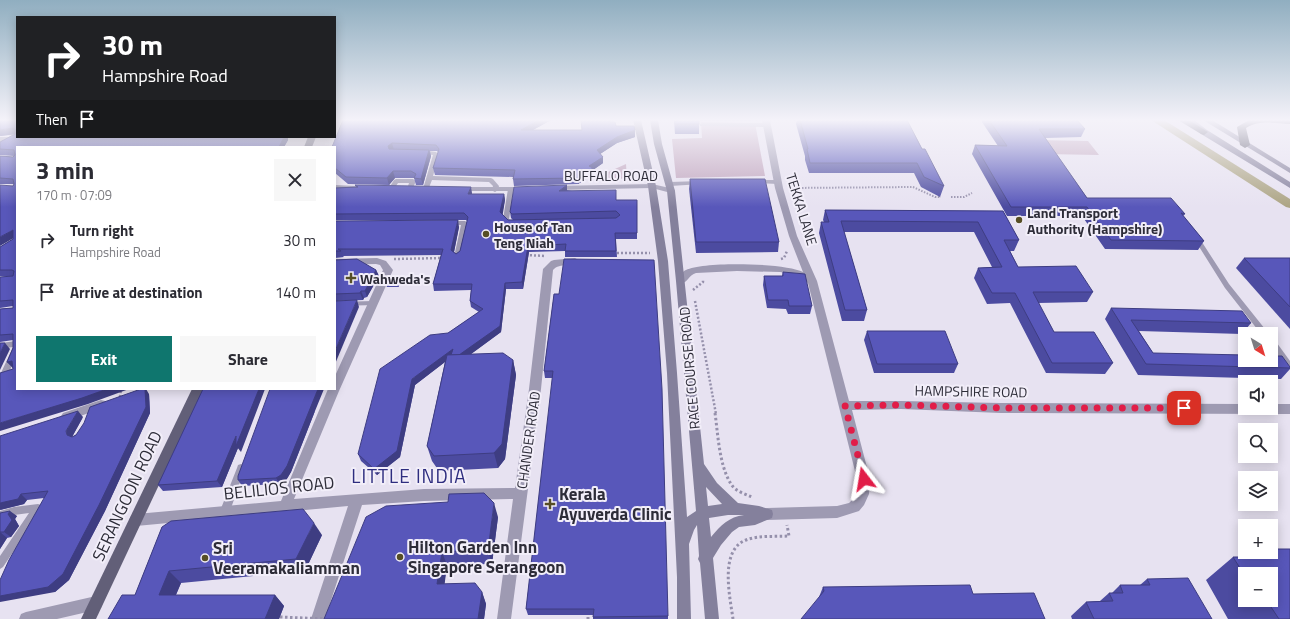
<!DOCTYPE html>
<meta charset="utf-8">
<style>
:root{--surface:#fff;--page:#f7f7f7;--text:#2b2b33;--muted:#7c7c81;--accent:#0f766e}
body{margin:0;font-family:"Titillium Web",sans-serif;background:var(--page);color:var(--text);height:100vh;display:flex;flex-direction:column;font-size:15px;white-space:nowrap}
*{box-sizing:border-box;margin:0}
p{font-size:13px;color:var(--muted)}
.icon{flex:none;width:22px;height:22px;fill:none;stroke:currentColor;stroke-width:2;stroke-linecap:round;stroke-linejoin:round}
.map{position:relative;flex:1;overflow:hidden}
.sheet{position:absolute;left:16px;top:146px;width:320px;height:244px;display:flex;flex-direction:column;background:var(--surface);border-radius:0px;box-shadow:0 2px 10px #0003}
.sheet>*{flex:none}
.top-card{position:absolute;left:16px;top:16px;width:320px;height:122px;border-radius:0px;box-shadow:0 2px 10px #0003;background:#202124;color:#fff;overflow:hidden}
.needle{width:26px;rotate:142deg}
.tools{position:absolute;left:1238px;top:327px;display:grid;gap:8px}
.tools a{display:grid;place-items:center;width:40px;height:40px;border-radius:0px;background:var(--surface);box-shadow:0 2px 10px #0003;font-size:20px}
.pin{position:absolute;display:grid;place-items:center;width:34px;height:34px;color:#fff;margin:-17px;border-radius:8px;box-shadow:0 2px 6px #0006}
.me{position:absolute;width:44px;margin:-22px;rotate:346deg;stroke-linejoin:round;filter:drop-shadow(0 0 3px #0008)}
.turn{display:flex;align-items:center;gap:14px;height:84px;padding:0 20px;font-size:18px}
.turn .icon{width:52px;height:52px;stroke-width:2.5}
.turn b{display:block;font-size:28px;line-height:34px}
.then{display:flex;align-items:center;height:38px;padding:0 20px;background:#0003;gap:8px;font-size:15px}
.round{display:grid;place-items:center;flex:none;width:42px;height:42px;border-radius:0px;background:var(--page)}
.overview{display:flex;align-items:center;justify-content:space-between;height:68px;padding:0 20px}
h1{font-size:24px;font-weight:700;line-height:30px}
.action{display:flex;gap:8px;margin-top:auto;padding:8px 20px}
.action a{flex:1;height:46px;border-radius:0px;background:var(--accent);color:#fff;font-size:16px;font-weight:700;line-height:46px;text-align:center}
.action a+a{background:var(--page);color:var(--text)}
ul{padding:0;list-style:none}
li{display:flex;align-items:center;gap:12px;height:52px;padding:0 20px}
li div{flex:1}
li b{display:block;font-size:15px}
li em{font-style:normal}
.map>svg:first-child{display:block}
</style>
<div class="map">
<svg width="1290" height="619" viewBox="0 0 1290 619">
<rect width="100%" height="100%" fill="#e7e2f1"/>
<g fill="#bfa3bc">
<polygon points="701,122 755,123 765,176 676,178 672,139 702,138"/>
<polygon points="1035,140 1088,141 1099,155 1045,154"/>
<polygon points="626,164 627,179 597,177"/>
</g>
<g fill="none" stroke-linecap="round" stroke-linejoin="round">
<polygon fill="#aca484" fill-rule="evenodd" points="1151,120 1164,120 1290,199 1290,208 1286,207"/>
<g stroke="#9590ab" stroke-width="2" stroke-dasharray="1.5 1.5" stroke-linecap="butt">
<polyline points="790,188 913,187 935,197 941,197"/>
<polyline points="951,197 964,197 972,193"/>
</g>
<g stroke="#9590ab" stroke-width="2.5" stroke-dasharray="2 2" stroke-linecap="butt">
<polyline points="613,253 650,253"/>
<polyline points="526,255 546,256"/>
<polyline points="394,259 443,258"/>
<polyline points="781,259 784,258 787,251"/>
<polyline points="693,290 703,282 703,280"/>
<polyline points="695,301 716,414"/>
<polyline points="120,397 121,389"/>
</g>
<g stroke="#9590ab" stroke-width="3" stroke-dasharray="2.5 2.5" stroke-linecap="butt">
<path d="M715,413C718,434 719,465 731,484C735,491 745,494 752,497"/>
<polyline points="588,612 588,619"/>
<path d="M733,619C730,597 719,550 746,540C759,535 775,537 789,536L787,525"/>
</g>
<g fill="#9e9ab2" fill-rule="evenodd">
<polygon points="702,123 767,123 770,125 767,127 700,126 700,124"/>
<polygon points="0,137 10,137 13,139 10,141 0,141"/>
<polygon points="421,150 436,152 439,155 433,176 491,178 493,179 499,186 498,190 495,192 493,191 492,190 493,186 489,182 432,180 428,190 424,190 423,189 433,155 419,153 418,152"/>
<polygon points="396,179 413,179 416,181 412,190 408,190 407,189 409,183 398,183 394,189 390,189 389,188 394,180"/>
<polygon points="758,180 778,180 781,182 778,184 756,183 756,181"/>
<polygon points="700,181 702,182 702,184 670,186 667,184 670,182"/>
<polygon points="511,187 514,189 509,219 514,224 511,226 509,225 503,219 508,189"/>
<polygon points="449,221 465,221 468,223 460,257 457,259 454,257 461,225 447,224 446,223"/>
<polygon points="1196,235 1198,236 1229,284 1269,334 1261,334 1225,288 1193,237"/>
<polygon points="374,301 376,301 377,303 376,305 335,306 335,302"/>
<polygon points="1271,338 1274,339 1290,361 1290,369 1287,368 1271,346"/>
<polygon points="17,341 17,354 7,377 1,377 0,375 13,347 0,349 0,343"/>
<polygon points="241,464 244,465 245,468 230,511 228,514 225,515 222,514 220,511 237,468 238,465"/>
<polygon points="38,504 41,505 43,508 41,511 3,567 0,569 0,556 29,513 14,515 0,519 0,511 14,507"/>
</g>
<g fill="#9e9ab2" fill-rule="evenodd">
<path d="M762,120H770L783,188L797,236L817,281L849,401H901L1001,403L1245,404V408H1271V404H1290V414L1001,413L901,409L852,410L870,479L869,494L864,505L859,511L837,518L767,520L762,518L761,514L762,510L767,508L837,506L849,503L856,496L858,483L808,283L793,274L780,272L737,271L696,273C689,275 688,282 681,284L676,281C679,277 683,271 686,270C704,261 785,263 803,272L789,236L775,188Z"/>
<polygon points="652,184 674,189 675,191 671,193 652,188 553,190 549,188 553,186"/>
<polygon points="335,185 357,186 361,188 357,190 335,189"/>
<polygon points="456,187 527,187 531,189 527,191 459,191 455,189"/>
<path d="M377,258L386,261L393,270L339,391L294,499L424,489L515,488L529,389L543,269L551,261L554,260L575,258L580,261C573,268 560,262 553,270L541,389L511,619H497L513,499L424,501L362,505L325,619H311L348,506L136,526L131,524L129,520L131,516L136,514L281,501L328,389H335V376L383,270L380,265L376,264L335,265V259Z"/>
<polygon points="101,400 105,401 107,404 105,407 67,421 63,419 61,416 63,413"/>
<polygon points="96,596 101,598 103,603 101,608 96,610 57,619 19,619 21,614 26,612"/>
</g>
<g fill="#84809c" fill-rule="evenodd">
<path d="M633,120H641L656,186L668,261L677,373L687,517L696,511L676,281L667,191L654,144L650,120H658L662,144L675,191L704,464L717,483L738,503L759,506L772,510L773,514L772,518L755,525L739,527L732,532L721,545L713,558L719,619H705L700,563L698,559L699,556L697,525L694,530L689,544L691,619H677V577L667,373L658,261L648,186ZM706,487L722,504L708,506ZM728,515H744C729,517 721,525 711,537L709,518Z"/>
<polygon points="1186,120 1194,120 1207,130 1290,182 1290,188 1201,134"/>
<polygon points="1203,120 1212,120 1290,168 1290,173"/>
</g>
<g fill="#625f78" fill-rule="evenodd">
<polygon points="308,137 316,137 312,147 304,147"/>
<polygon points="192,389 204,389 96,619 81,619"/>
</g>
<g fill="#464458" fill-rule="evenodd">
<polygon points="1178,120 1189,120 1208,132 1204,135 1201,134"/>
<path d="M1249,120H1290V124C1275,123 1259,120 1246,128L1250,145L1245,148L1240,145L1237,127Z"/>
</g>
<polyline stroke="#9590ab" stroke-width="3" stroke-dasharray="2.5 2.5" stroke-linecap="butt" points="280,617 328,619"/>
</g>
<g fill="#4c4ba0" fill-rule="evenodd">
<polygon points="17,120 17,137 288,140 284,147 17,147 88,404 13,369 13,368 7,362 13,348 13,340 0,342 0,309 13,308 13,306 0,308 0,277 13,276 0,276 0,247 13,239 13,186 14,184 0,184 0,156 13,157 14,156 0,155 0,142 15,134 0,136"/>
<polygon points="343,120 551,120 533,130 582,130 610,122 635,137 617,143 600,154 603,163 593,170 594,174 578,184 514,186 513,179 513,177 435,175 433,168 438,152 437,151 430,151 431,156 423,185 416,185 414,178 395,178 389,185 348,184 335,173 335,147"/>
<polygon points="674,120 752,120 752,121 699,121 699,134 675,134"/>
<polygon points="797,120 907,120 922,149 944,186 940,197 921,187 914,173 809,173 805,160 805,156 796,124"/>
<polygon points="982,120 1077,120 1085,129 1081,137 1045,138 1087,198 1185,214 1183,216 1204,241 1198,250 1105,249 1082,216 1007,216 972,154 975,145 998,146 982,122"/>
<polygon points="690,179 779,242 778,252 696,253 689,189"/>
<polygon points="355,185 472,193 472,194 504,194 505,200 502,214 508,220 513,220 511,218 510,212 567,190 616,200 637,200 637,239 616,239 617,257 565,257 565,251 529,252 523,289 506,289 501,332 471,354 513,360 516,375 505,459 498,468 439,471 432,461 427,446 445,362 415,385 400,457 377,475 361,461 358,454 448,333 479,312 471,307 470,301 471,290 434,291 433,284 441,255 343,256 344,257 335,258 335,221 459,227 454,252 456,254 460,251 467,221 466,220 335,220 335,188 356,187"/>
<polygon points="825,210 1003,211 1019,240 1014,251 1010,251 1018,267 1093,292 1087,302 1038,303 1054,332 1113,363 1105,374 1046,373 1010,303 987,304 974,278 978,268 992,267 974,232 844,232 867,310 864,321 842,321 819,233 821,222 824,222 823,220"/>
<polygon points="1244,258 1290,258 1290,329 1236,268"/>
<polygon points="335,260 376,270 379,276 367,297 364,298 363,300 335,301"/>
<polygon points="783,272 812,306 810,314 788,314 786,309 767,308 763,285 764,276 782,276"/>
<polygon points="398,284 399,287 387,287 386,285"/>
<polygon points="554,294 668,616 668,619 593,619 593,615 528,615 526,609 553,378 545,378 544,371"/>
<polygon points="1111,308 1251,323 1242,334 1139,331 1153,353 1290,367 1290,369 1281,379 1138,375 1105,319"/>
<polygon points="867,331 958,364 954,373 874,373 864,340"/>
<polygon points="203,389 241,452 238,448 222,487 163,491 158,485"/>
<polygon points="149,394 150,413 105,511 69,580 55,592 44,498 27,500 24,504 0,510 83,417 72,437"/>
<polygon points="315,411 291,472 285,482 280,484 242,486 238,480"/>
<polygon points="0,513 17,516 15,519 19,526 11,537 7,538 0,549"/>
<polygon points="498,517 492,564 447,565 444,584 482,592 486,604 484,619 324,619"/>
<polygon points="162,527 322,535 305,571 181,583 176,595 275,595 284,606 279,619 108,619 135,595"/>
<path d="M1251,552H1271L1290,619H1228L1206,580L1233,557H1245ZM1245,574L1271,600H1245Z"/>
<polygon points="1147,579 1212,619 1072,619 1071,616 1086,602 1100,601 1109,593 1112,593 1120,585 1140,585"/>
<polygon points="823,587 973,594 819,597"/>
</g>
<g fill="#3e3d82">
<polygon points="539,120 551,120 522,136 521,130"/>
<polygon points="13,128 17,134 0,136 0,130"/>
<polygon points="635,130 635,137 617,143 597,156 597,150 617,137"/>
<polygon points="284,137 288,137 288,140 284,147 279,147"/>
<polygon points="392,143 394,150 390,153 388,146"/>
<polygon points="429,150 431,156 423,185 421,179"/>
<polygon points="603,157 603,163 593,170 594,174 578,184 578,178 589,166"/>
<polygon points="393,171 395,178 389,185 387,178"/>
<polygon points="567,185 567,192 559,191"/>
<polygon points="471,187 472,193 470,200 468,194"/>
<polygon points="504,194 505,200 502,219 500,212"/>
<polygon points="458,220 459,227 453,257 451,250"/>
<polygon points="13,230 17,236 0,246 0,237"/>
<polygon points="528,246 529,252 523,289 522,282"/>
<polygon points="376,270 379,276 367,297 365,291"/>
<polygon points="505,283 506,289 501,332 452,368"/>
<polygon points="361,291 364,298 363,300 360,293"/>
<polygon points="357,300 359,307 335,364 335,351"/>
<polygon points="5,343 10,349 0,370 0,353"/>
<polygon points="453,349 454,355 415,385 400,457 377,475 374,469 412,379"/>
<polygon points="513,360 516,375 505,459 498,468 494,453"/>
<polygon points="12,361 13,368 7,362"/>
<polygon points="107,389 129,389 88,404 0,431 0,423"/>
<polygon points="145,389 146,389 149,394 150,413 105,511 69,580 55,592 0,602 0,596"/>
<polygon points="259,389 265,389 241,452 238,448 222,487 217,481 236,436"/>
<polygon points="318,389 324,389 315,411 291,472 285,482 280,484 276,478"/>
<polygon points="78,411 83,417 72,437 67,435 66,431"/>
<polygon points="21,494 27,500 24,504 0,510 0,503"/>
<polygon points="494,503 498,517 492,564 488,551"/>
<polygon points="10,511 17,516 15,519 19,526 11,537 4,532 8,514"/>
<polygon points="314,523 322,535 305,571 296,559"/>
<polygon points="0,532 7,538 0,549"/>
<polygon points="442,552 447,565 443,597 437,584"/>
<polygon points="169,571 181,583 171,606 159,595"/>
<polygon points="482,592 486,604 484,619 478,619"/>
<polygon points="275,595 284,606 279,619 265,619"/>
</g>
<g fill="#5857ba" stroke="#3e3d82">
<polygon points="0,120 17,120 17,131 13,128 0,130"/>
<polygon points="343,120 539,120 521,130 582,130 581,120 610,120 610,122 615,122 616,126 634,126 635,130 617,137 597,150 603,157 589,166 593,168 578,178 513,179 515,170 433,168 439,149 436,145 392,143 388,146 389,149 429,150 421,179 414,178 416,174 411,171 393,171 387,178 346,177 335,168 335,147 332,147"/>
<rect x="675" y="120" width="24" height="4"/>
<polygon points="800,120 907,120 922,149 925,149 944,186 924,177 917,163 810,163 807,149 808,149"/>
<polygon points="989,120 1077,120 1085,129 1039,129 1087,198 1171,198 1185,214 1181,213 1204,241 1111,240 1087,207 1011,207 975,145 1007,146"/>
<polygon points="17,133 17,137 284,137 279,147 17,147 17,389 107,389 82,398 0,423 0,373 13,369 12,361 7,362 13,348 13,334 0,335 0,309 13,308 13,300 0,301 0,277 13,276 14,271 12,270 0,270 0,247 13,239 13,230 0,237 0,185 13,186 14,184 13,179 0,178 0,156 13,157 15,155 14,150 0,149 0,142"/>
<polygon points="690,179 765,179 779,242 696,242"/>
<polygon points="355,185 471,187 468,194 504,194 500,212 508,220 616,218 620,215 616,211 512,214 510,212 514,187 567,185 559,191 616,190 616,200 637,200 637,233 615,233 616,251 565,251 566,244 528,246 522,282 505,283 500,326 459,355 451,355 453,349 412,379 397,451 374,469 358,454 380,369 430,335 448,333 483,309 470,301 472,284 433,284 443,249 338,249 341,251 335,251 335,221 458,220 451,250 456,254 460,251 468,217 464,213 335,214 335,188 358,187"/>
<polygon points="825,210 1003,211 1019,240 1004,240 1018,267 1076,266 1093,292 1033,292 1054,332 1094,332 1113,363 1052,363 1015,293 992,293 978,268 1002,267 978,222 841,221 867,310 845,310 821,222 829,222"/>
<polygon points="1244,258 1290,258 1290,307"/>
<polygon points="357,259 376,270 365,291 361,291 360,293 335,294 335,260"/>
<polygon points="564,259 654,260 662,389 668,616 593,617 594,609 526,609 553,371 544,371 554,294 559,294"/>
<polygon points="783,272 805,274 812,306 789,306 788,300 768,300 764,276 783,276"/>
<polygon points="388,279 398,284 386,285"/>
<polygon points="357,300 335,351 335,301"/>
<polygon points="1111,308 1242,311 1251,323 1131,320 1153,353 1245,355 1245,360 1271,360 1271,356 1282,356 1290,367 1290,368 1146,364"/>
<polygon points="867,331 945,331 958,364 877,364"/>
<polygon points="0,343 5,343 0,353"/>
<polygon points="503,353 513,360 502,444 494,453 434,456 427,446 447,355"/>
<polygon points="141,389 145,389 146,407 99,505 63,574 48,587 0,596 0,580 9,560 48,491 21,494 18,499 0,503 0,436 78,411 66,431 67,435 72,437 76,435 84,423 90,407"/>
<polygon points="203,389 259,389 236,446 236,436 217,481 158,485"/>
<polygon points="270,389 318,389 287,466 281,475 276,478 238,480 238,476"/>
<polygon points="484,493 494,503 488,551 442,552 437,584 475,583 482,592 478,619 324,619 366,517 386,506 448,502 449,494"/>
<polygon points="303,509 314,523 296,559 169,571 159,595 275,595 265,619 108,619 122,595 135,595 162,527 171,521"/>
<polygon points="10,511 8,514 12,520 4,532 0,532 0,513"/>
<polygon points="1271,549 1290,549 1290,619 1279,619 1269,604 1263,604 1260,600 1271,600 1271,574 1245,574 1245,576 1233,557 1260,557 1256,552 1271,552"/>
<polygon points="1188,578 1212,619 1094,619 1086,602 1113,601 1109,593 1123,593 1120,585 1150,585 1147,579"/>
<polygon points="970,585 973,594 1034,593 1045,619 801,619 824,591 823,587"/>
</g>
<linearGradient id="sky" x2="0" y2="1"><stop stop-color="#90aec0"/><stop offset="0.58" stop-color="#f4f2f9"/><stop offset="1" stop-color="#f4f2f9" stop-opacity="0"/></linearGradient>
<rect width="1290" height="207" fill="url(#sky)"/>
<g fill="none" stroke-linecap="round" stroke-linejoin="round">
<polyline stroke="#e11d48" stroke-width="7" stroke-dasharray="0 12.6" points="864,479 845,406 901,405 1001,408 1184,408"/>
</g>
<g fill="#564e25" stroke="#f2eef9" stroke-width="1.5">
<circle cx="1019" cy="220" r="4"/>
<circle cx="486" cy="234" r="4"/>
<path d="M349 272h4v4h4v4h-4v4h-4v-4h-4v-4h4z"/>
<path d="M548 498h4v4h4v4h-4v4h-4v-4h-4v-4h4z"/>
<circle cx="400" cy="557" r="4"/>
<circle cx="205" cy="558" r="4"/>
</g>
<g text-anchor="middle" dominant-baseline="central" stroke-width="4" stroke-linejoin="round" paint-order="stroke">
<g font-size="14" fill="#2d2c38" stroke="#f2eef9">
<text x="611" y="175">BUFFALO ROAD</text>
<text transform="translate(802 209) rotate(73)">TEKKA LANE</text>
<text transform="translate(689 368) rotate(-95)">RACE COURSE ROAD</text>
<text transform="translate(971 391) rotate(1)">HAMPSHIRE ROAD</text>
<text transform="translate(528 440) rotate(-82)">CHANDER ROAD</text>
</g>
<g font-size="14" font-weight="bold" fill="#2d2c38" stroke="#f2eef9" text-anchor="start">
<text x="1027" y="212">Land Transport<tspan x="1027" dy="16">Authority (Hampshire)</tspan></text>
<text x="494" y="226">House of Tan<tspan x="494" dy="16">Teng Niah</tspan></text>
<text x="360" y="278">Wahweda's</text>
</g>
<g font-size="17" fill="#2d2c38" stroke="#f2eef9">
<text transform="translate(279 488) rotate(-6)">BELILIOS ROAD</text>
<text transform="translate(127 496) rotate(-65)">SERANGOON ROAD</text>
</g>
<g font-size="17" font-weight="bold" fill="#2d2c38" stroke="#f2eef9" text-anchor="start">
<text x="559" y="494">Kerala<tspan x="559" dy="20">Ayuverda Clinic</tspan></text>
<text x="408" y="547">Hilton Garden Inn<tspan x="408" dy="20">Singapore Serangoon</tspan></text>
<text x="213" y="548">Sri<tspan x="213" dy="20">Veeramakaliamman</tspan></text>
</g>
<g font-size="19" letter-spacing="1" fill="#2e2d7f" stroke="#f2eef9">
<text x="409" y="475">LITTLE INDIA</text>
</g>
</g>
</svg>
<div class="tools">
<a><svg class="needle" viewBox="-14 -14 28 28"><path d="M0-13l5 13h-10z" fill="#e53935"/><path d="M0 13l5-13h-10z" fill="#7c7c81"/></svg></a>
<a><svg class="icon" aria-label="sound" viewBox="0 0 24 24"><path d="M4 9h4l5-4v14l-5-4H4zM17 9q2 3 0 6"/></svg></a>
<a><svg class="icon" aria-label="search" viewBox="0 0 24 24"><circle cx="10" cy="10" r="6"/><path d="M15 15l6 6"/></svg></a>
<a><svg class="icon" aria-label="layers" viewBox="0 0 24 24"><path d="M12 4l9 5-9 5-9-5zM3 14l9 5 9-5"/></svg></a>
<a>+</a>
<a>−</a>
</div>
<div class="pin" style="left:1184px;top:408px;background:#d93025"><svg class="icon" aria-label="arrive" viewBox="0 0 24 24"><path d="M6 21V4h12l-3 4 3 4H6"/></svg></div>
<svg class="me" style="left:864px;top:479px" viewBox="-20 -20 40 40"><path d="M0-17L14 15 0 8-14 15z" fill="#e11d48" stroke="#fff" stroke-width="4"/></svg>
<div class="top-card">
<div class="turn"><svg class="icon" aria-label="right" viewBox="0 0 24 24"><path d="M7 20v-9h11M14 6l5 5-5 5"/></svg><div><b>30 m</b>Hampshire Road</div></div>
<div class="then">Then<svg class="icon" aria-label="arrive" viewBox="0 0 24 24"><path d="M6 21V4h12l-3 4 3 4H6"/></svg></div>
</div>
<section class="sheet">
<div class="overview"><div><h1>3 min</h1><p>170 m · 07:09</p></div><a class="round"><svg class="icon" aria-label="close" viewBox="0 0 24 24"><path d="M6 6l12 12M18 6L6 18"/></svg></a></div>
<ul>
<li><svg class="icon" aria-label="right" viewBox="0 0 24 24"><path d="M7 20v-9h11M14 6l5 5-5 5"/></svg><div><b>Turn right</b><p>Hampshire Road</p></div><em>30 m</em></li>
<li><svg class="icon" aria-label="arrive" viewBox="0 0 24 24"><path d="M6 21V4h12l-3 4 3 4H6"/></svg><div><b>Arrive at destination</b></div><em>140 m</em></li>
</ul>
<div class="action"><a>Exit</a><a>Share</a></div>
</section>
</div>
